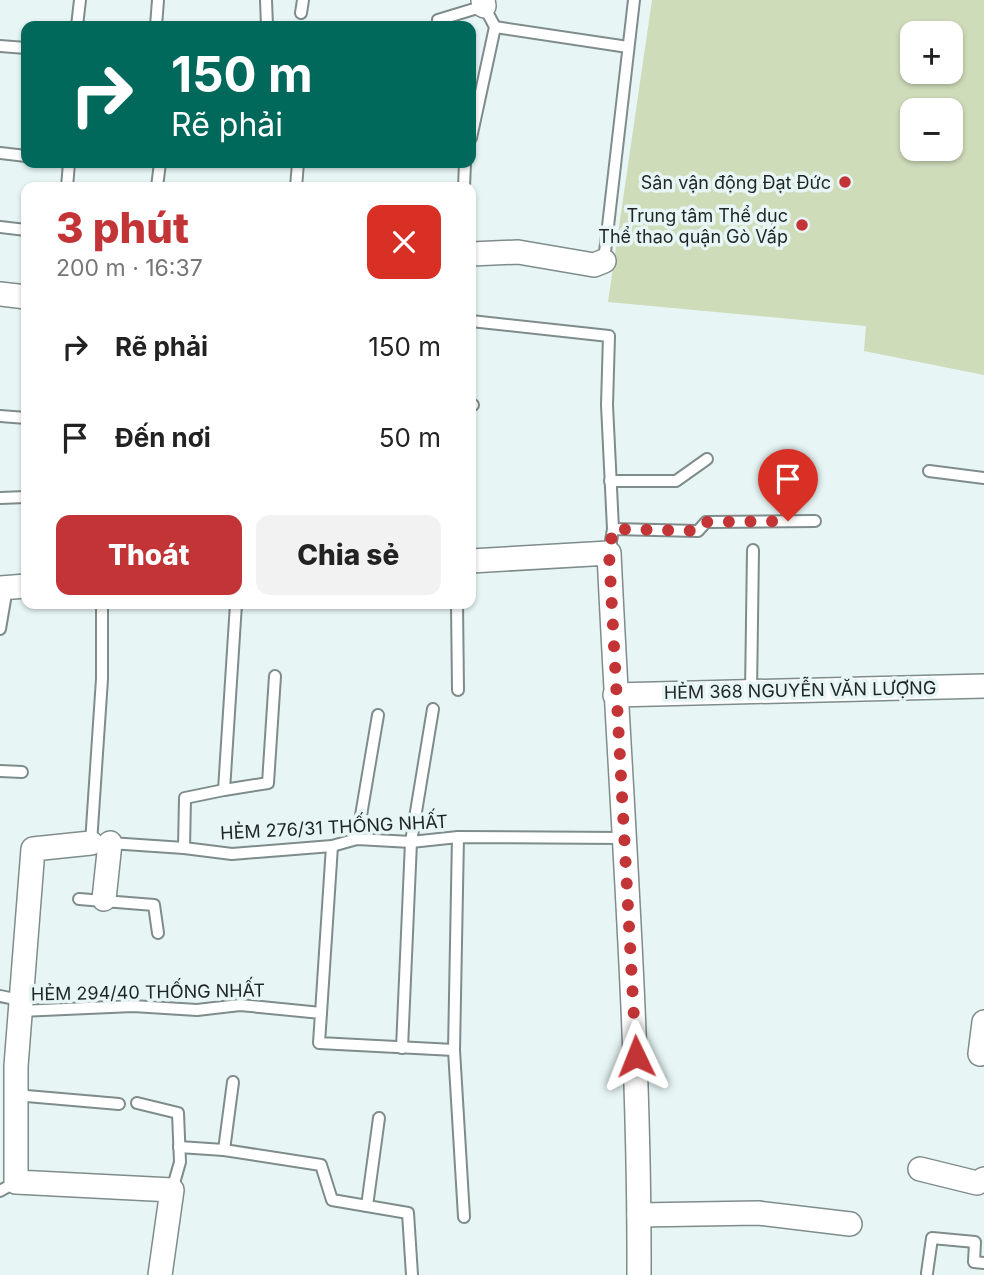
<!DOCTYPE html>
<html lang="vi">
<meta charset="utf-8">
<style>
:root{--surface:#fff;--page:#f2f2f2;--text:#222;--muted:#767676;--accent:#c33436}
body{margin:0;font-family:Inter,sans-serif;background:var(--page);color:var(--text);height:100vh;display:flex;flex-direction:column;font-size:26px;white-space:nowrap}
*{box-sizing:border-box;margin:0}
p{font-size:23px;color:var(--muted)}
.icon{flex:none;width:38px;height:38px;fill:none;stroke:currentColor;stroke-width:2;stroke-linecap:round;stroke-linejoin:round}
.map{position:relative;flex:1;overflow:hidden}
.drawer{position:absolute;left:21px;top:182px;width:455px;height:427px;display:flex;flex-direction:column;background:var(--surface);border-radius:14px;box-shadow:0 2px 5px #0004}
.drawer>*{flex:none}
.top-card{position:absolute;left:21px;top:21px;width:455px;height:147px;border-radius:14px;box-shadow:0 2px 5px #0004;background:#00695c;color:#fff;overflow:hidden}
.fabs{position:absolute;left:900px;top:21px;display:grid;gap:14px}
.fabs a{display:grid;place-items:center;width:63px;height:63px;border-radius:14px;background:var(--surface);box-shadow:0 2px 5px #0004;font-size:35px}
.pin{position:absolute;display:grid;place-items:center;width:60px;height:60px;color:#fff;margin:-72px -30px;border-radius:50% 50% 50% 0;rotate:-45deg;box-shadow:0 0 7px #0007}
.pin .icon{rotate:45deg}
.me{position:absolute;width:77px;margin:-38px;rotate:358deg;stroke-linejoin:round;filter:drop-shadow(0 0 5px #0008)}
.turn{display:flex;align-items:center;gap:24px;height:147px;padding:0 35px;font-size:32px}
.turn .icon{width:91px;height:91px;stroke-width:2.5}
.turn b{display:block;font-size:49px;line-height:60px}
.round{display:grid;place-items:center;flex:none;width:74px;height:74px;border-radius:14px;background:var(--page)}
.summary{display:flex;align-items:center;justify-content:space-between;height:119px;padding:0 35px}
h1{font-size:42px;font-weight:800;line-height:52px;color:var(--accent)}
.primary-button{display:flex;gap:14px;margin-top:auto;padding:14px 35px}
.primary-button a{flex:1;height:80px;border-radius:14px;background:var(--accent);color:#fff;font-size:28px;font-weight:800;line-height:80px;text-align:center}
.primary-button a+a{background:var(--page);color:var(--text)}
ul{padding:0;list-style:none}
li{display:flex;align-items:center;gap:21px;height:91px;padding:0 35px}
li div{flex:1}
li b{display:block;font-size:26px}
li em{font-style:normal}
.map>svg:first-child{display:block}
</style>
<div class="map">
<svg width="984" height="1275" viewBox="0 0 984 1275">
<rect width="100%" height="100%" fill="#e7f6f5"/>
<path fill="#cfdcba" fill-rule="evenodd" d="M652,0H984V375L864,351L866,326L608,302ZM912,33H950V72H912ZM912,110H950V149H912Z"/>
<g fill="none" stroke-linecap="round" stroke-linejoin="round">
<g stroke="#7e8c8b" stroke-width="14">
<g id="service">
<polyline points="266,0 267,26"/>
<polyline points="301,13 303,0"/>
<polyline points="77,26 80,0"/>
<polyline points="156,26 158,0"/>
<polyline points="438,26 438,20 484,6 495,27 471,138"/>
<polyline points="495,27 628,47"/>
<polyline points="0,46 26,48"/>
<polyline points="0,153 26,156"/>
<polyline points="67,187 69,163"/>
<polyline points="157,187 160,163"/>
<polyline points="296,187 298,163"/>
<polyline points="464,187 465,163"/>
<polyline points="0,227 26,230"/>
<polyline points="604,261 634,0"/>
<polyline points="471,321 609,336 607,405 613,529"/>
<polyline points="471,405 473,405"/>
<polyline points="0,416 26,418"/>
<polyline points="929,471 984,478"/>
<polyline points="610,481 676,481 707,459"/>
<polyline points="0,498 26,497"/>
<polyline points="609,553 613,529 698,531 706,522 815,521"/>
<polyline points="236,604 224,790 268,783 275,676"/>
<polyline points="457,604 458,690"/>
<polyline points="0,629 7,588"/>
<polyline points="751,692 753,550"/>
<polyline points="0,771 22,772"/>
<polyline points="458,837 454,1050 464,1217"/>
<polyline points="357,839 378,715"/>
<polyline points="94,843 91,843 102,679 102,604"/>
<polyline points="110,843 184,848 232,854 332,846 357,839 411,842 458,837 623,838"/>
<polyline points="184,848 185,798 224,790"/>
<polyline points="79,899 154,905 158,933"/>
<polyline points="0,996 20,1000"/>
<polyline points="20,1011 133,1006 197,1010 240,1005 321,1013 319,1043 454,1050"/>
<polyline points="321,1013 332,846"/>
<polyline points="402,1048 411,842 433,709"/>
<polyline points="15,1095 119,1104"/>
<polyline points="137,1103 178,1113 180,1162 172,1190"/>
<polyline points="179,1147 224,1150 321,1165 332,1200 408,1213 412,1275"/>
<polyline points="224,1150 233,1082"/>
<polyline points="0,1191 16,1182"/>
<polyline points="367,1206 379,1118"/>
<polyline points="927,1273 932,1238 975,1242 974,1262 984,1263"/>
</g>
</g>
<g stroke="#7e8c8b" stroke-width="26">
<g id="minor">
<polyline points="483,0 484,6"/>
<polyline points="471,254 518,252 594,265 604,261"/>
<polyline points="0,294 26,297"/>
<path d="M471,561L609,553C620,793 640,1034 639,1275"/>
<polyline points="0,588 26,586"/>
<polyline points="615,695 984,686"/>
<polyline points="91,843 33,849 16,1066 16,1182 172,1190 160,1275"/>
<polyline points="104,899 110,843"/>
<polyline points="980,1054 984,1022"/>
<polyline points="920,1169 977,1183 984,1179"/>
<polyline points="639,1215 758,1213 850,1224"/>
</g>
</g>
<use href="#service" stroke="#fff" stroke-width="10"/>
<use href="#minor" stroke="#fff" stroke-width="23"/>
</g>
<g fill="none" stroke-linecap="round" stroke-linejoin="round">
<polyline stroke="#c33436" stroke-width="12" stroke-dasharray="0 21.6" points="636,1056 609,553 613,529 698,531 706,522 788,521"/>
</g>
<g fill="#c33436" stroke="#e7f6f5" stroke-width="2.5">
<circle cx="845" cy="182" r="7"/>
<circle cx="802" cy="225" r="7"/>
</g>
<g text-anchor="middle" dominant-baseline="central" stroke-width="7" stroke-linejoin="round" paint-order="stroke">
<g font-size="18" fill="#1f2524" stroke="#e7f6f5" text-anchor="end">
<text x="831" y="182">Sân vận động Đạt Đức</text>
<text x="788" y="215">Trung tâm Thể dục<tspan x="788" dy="21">Thể thao quận Gò Vấp</tspan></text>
</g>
<g font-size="18" fill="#1f2524" stroke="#e7f6f5">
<text transform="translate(800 690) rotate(-1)">HẺM 368 NGUYỄN VĂN LƯỢNG</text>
<text transform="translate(334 827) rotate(-3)">HẺM 276/31 THỐNG NHẤT</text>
<text transform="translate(148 992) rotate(-1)">HẺM 294/40 THỐNG NHẤT</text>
</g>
</g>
</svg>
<div class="fabs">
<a>+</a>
<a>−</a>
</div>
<div class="pin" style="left:788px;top:521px;background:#d93025"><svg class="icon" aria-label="arrive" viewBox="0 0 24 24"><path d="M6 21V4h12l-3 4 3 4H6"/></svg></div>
<svg class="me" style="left:636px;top:1056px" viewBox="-20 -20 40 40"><path d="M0-17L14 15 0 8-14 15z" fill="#c33436" stroke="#fff" stroke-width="4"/></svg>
<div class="top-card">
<div class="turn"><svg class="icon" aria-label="right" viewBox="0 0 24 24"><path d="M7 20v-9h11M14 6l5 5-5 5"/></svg><div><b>150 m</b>Rẽ phải</div></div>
</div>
<section class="drawer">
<div class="summary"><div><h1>3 phút</h1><p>200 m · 16:37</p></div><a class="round" style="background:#d93025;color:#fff"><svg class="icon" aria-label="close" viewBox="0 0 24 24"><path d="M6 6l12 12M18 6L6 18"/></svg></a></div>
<ul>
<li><svg class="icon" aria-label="right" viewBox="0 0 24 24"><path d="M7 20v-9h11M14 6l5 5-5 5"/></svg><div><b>Rẽ phải</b></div><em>150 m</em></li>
<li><svg class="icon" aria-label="arrive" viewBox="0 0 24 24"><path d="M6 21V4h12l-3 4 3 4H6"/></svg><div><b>Đến nơi</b></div><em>50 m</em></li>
</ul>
<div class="primary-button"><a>Thoát</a><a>Chia sẻ</a></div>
</section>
</div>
